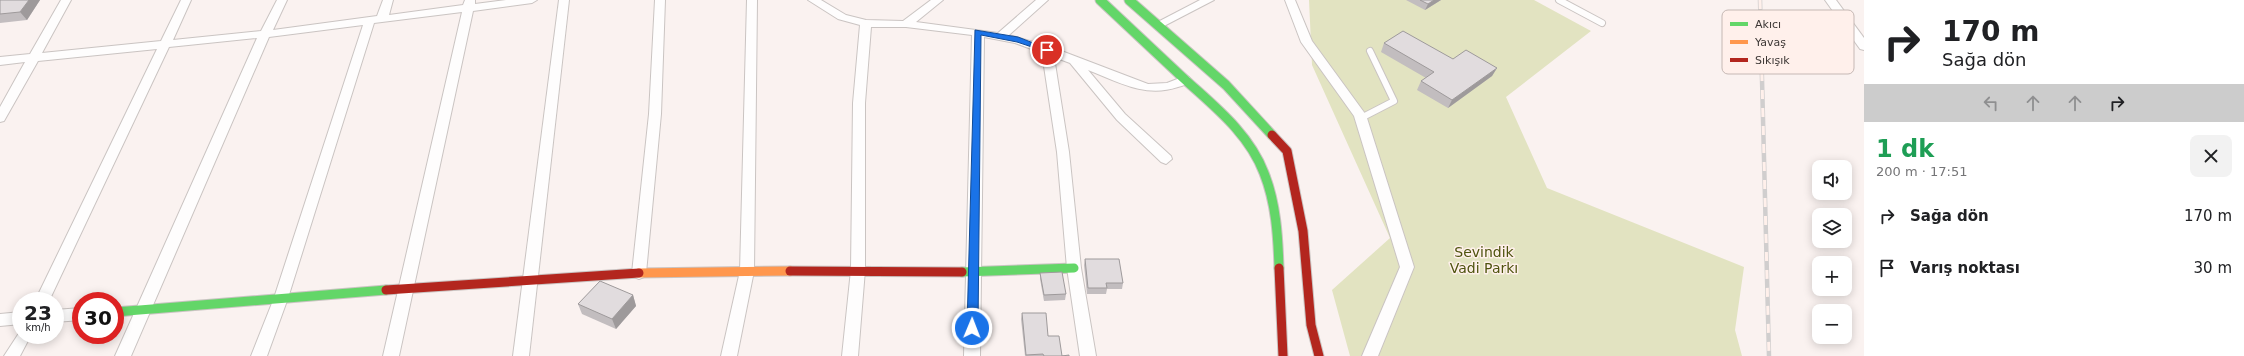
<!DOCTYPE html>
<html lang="tr">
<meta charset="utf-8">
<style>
:root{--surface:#fff;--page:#f2f2f2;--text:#202124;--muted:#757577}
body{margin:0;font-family:"DejaVu Sans",sans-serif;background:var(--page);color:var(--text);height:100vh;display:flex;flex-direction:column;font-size:15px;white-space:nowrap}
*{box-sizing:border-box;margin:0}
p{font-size:13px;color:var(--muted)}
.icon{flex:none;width:22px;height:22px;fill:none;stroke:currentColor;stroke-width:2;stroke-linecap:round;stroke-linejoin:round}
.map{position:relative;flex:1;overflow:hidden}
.details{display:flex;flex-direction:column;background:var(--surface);width:380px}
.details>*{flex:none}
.hud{background:#fff;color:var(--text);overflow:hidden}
.tools{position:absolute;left:1812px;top:160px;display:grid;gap:8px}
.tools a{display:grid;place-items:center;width:40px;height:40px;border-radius:8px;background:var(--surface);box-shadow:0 2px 10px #0003;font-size:20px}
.speed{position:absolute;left:12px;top:292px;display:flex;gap:8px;font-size:20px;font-weight:700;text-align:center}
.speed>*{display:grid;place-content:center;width:52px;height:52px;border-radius:50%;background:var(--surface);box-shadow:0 2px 10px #0003;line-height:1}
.speed small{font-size:10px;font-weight:400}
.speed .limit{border:6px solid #d22;background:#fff;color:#111}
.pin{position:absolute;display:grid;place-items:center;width:34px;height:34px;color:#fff;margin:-17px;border:2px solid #fff;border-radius:50%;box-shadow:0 1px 4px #0007}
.me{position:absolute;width:44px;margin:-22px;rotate:1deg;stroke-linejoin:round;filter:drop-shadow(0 0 3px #0008)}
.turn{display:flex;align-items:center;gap:14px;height:84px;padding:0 12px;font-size:18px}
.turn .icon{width:52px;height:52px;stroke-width:2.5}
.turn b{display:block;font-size:28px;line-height:34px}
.lanes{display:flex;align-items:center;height:38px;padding:0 12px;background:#0003;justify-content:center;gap:20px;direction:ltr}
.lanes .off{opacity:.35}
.round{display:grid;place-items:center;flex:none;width:42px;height:42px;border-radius:8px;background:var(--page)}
.summary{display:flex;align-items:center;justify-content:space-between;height:68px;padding:0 12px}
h1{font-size:24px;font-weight:700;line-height:30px;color:#1e9e55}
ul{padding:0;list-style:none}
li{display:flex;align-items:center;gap:12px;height:52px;padding:0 12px}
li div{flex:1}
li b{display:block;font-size:15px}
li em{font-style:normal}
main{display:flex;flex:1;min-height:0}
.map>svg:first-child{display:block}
</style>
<main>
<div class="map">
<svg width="1864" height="356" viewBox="0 0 1864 356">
<rect width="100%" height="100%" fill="#faf2f0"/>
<polygon fill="#e2e3c1" points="1309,0 1534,0 1591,31 1506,97 1547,188 1744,267 1735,330 1742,356 1350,356 1332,290 1390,238 1312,65"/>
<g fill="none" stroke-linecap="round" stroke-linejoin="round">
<g stroke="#cac4c2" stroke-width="8">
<g id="lane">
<polyline points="1559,0 1602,23"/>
<polyline points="1361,118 1394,101 1370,51"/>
</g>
</g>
<g stroke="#cac4c2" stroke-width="2">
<g id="street">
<polygon points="61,0 71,0 42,53 161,41 181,0 191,0 173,40 261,31 277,0 287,0 273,30 377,16 383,0 393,0 389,15 463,5 465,0 475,0 475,4 506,0 537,0 532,3 473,11 399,356 383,356 462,12 374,23 288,298 267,356 251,356 274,298 363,25 269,37 131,356 115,356 257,38 169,47 49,301 35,301 157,49 38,61 4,121 0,122 0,107 25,62 0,65 0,57 30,54"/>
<polygon points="559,0 569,0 529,356 513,356"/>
<polygon points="655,0 665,0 661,114 646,273 644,277 639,279 634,277 632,273 649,114"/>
<polygon points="747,0 757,0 754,271 737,356 721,356 740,271"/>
<path d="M808,0H821L846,15L866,20L903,21L931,0H943L916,22L998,33L1036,0H1048L1009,35L1051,47L1148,84L1167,83L1185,76L1189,77L1191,80C1188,84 1183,86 1178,87C1145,98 1118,82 1088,70L1125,114L1171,156L1172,159L1166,164L1161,162L1117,120L1070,63L1054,57L1069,152L1081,268L1096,356H1080L1067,268L1057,152L1042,53L1015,43L984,37L980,356H964L972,35L906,27H871L865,103V270L858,356H842L851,270L853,103L860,25L838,19Z"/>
<polygon points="1200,0 1214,0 1162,27 1158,28 1152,25"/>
<polygon points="1285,0 1295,0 1312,41 1366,115 1414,267 1378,356 1362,356 1400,267 1354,116 1301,42"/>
<polygon points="1825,0 1836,0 1864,38 1864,50 1860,49"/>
<polygon points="81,308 81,320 55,322 55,310"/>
<polygon points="21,312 21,324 0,326 0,314"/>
<polygon points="21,330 21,335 31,335 20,356 4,356"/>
</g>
</g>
<g stroke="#cac4c2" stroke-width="11">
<g id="fast">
<path d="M1100,0C1127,25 1153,50 1180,75C1211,104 1248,131 1264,173C1276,203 1278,236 1279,268"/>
<polyline points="1129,0 1226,85 1272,135"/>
<polyline points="962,272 1074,268"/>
<polyline points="115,312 386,290"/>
</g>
</g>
<g stroke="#cac4c2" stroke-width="11">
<polyline id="slow" points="639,273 790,271"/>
</g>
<g stroke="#cac4c2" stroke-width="11">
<g id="jam">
<polyline points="1272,135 1287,151 1303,231 1311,325 1319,356"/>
<polyline points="1279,268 1283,356"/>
<polyline points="790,271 962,272"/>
<polyline points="386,290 639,273"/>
</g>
</g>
<use href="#lane" stroke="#fefdfd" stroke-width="6"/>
<use href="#street" fill="#fefdfd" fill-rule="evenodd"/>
<use href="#fast" stroke="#63d668" stroke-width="9"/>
<use href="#slow" stroke="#ff974d" stroke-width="9"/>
<use href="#jam" stroke="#b3261e" stroke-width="9"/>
<g stroke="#d0cece" stroke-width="4.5">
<polyline id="rail" points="1760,0 1769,356"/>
</g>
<use href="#rail" stroke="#fff0eb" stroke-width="3" stroke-dasharray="9" stroke-linecap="butt"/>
</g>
<g fill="#c2bdbf">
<polygon points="0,0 40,0 27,20 0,23"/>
<polygon points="1406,0 1441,0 1425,10"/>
<polygon points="1384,43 1453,59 1497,68 1492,76 1448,108 1417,90 1421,81 1426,78 1381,52"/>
<polygon points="1085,259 1123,283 1122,289 1107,289 1106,294 1087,294 1084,265"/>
<polygon points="1040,273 1066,294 1065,300 1044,301 1040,279"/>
<polygon points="633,295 636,306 616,329 582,314 578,304"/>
<polygon points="1022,313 1048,336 1062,356 1069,356 1025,356 1021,319"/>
</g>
<g fill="#9e9a9b">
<polygon points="29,0 40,0 27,20 20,12"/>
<polygon points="1434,0 1441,0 1425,10 1428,4"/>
<polygon points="1497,68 1492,76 1448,108 1452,100"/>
<polygon points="633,295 636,306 616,329 612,319"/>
</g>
<g fill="#e1dcde" stroke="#9e9a9b">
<polygon points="0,0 29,0 20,12 0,14"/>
<polygon points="1420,0 1434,0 1428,4"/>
<polygon points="1403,31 1453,59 1466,50 1497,68 1452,100 1421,81 1434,72 1384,43"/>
<polygon points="1085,259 1119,259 1123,283 1106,283 1107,288 1088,288"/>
<polygon points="1062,272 1066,294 1044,295 1040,273"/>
<polygon points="600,281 633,295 612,319 578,304"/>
<polygon points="1022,313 1046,313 1048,336 1059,336 1062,356 1069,355 1069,356 1044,356 1043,354 1026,355"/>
</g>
<polygon fill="#1a73e8" stroke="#114b97" points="975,30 1018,37 1051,50 1047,52 1017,42 981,35 978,328 972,332 967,328"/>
<g text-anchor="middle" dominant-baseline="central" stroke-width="3" stroke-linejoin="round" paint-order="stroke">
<g font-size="14" fill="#4e530e" stroke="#fff0eb">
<text x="1484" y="252">Sevindik<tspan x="1484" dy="16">Vadi Parkı</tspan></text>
</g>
</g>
<rect x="1722" y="10" width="132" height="64" rx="6" fill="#fff0eb" stroke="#c5b8b4" stroke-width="1"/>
<rect x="1730" y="22" width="18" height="4" fill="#63d668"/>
<rect x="1730" y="40" width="18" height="4" fill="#ff974d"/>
<rect x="1730" y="58" width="18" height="4" fill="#b3261e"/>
<g font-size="11" fill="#3d3735">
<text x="1755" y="28">Akıcı</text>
<text x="1755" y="46">Yavaş</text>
<text x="1755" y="64">Sıkışık</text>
</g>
</svg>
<div class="tools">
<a><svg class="icon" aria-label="sound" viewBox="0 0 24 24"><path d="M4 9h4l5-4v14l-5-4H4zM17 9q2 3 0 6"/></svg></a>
<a><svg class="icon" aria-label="layers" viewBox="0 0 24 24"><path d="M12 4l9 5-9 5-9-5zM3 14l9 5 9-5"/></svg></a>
<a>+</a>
<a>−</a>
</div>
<div class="speed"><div>23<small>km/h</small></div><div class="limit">30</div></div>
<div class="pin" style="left:1047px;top:50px;background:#d93025"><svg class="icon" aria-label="arrive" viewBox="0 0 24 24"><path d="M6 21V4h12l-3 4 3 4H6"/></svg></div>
<svg class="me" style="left:972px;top:328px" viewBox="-20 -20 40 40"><circle r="17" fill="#1a73e8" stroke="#fff" stroke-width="3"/><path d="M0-11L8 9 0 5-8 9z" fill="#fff"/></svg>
</div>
<section class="details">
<div class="hud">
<div class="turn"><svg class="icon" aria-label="right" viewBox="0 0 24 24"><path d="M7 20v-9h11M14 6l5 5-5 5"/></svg><div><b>170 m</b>Sağa dön</div></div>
<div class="lanes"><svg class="icon off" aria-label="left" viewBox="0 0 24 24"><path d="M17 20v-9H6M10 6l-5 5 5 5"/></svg><svg class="icon off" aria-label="ahead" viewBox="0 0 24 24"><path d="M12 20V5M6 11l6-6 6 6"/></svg><svg class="icon off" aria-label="ahead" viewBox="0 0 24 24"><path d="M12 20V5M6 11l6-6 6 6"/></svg><svg class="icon" aria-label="right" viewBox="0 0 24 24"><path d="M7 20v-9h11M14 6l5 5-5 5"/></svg></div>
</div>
<div class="summary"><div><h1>1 dk</h1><p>200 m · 17:51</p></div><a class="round"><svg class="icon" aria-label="close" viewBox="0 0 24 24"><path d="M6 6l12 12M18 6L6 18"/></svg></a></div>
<ul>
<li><svg class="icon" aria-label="right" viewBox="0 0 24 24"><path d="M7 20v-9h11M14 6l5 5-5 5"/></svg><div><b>Sağa dön</b></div><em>170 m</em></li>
<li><svg class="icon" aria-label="arrive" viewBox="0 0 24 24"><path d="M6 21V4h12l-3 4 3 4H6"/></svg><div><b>Varış noktası</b></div><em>30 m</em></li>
</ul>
</section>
</main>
